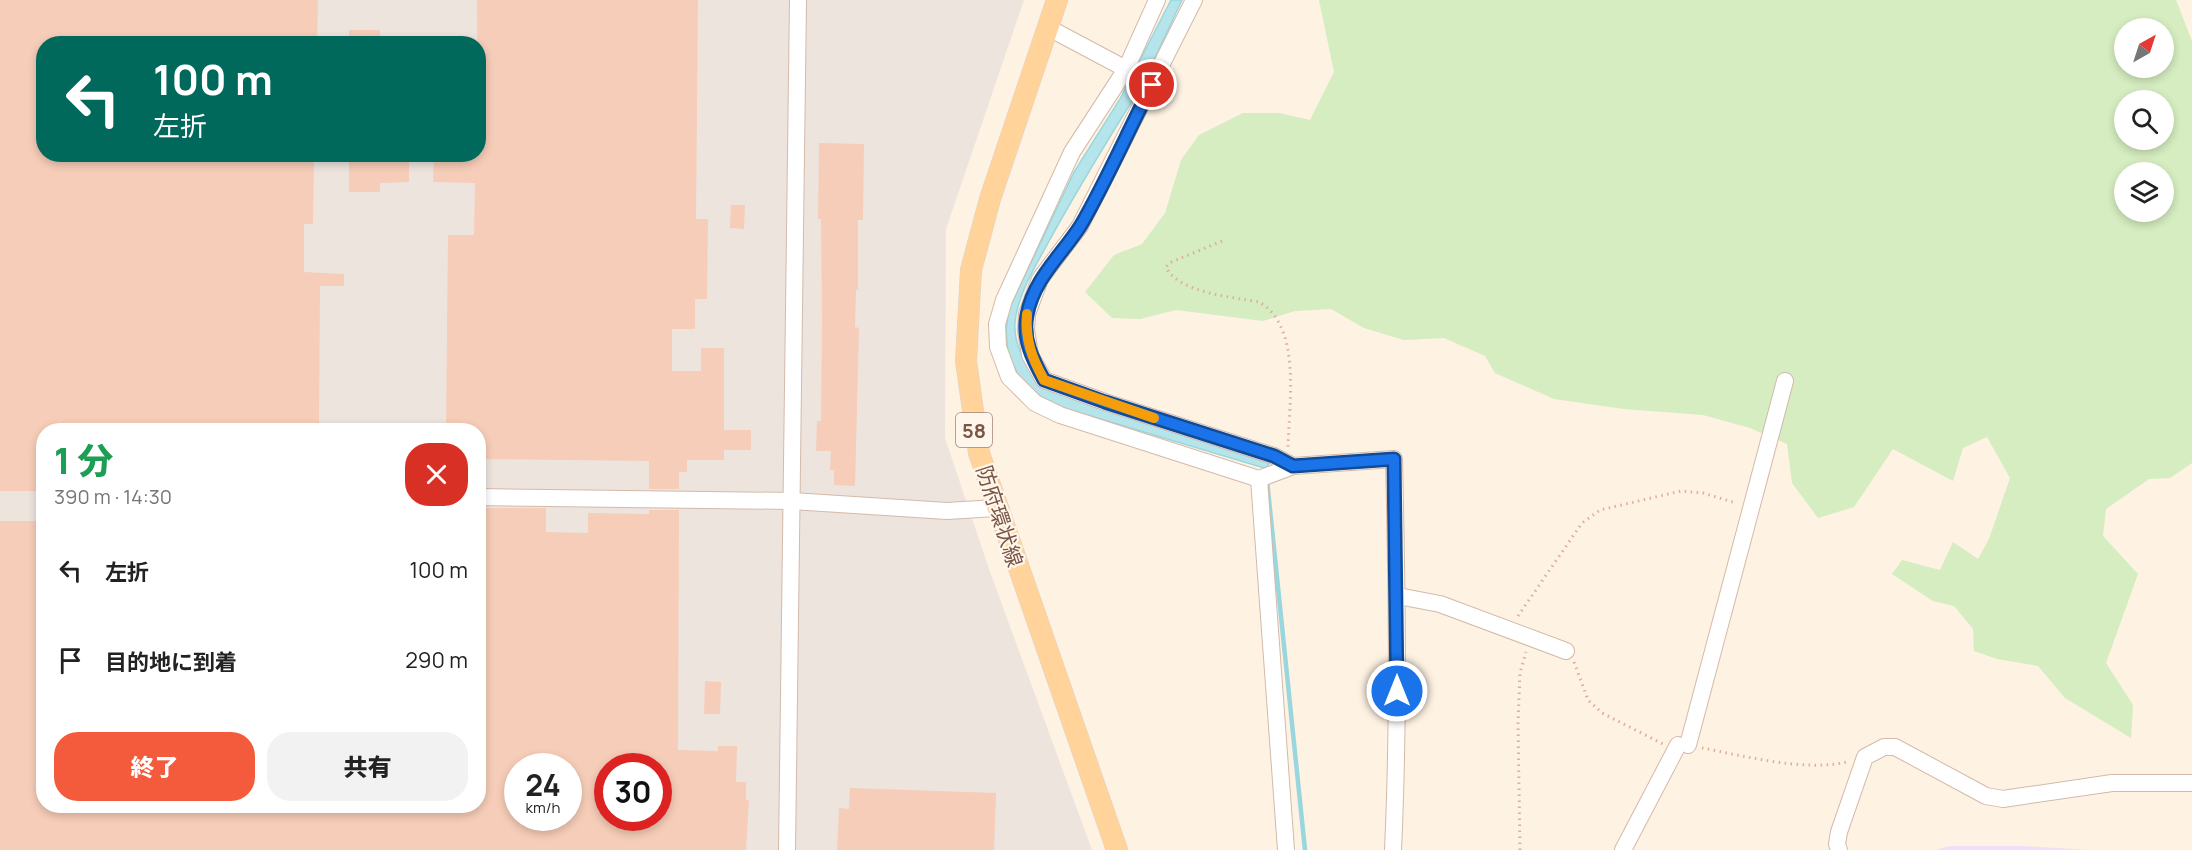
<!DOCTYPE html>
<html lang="ja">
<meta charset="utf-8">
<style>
:root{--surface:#fff;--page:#f2f2f2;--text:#222;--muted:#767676;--accent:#f45a3c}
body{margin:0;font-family:Manrope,"Noto Sans JP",sans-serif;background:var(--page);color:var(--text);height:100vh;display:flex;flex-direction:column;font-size:22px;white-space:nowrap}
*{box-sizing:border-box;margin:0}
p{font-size:20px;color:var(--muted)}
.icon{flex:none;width:33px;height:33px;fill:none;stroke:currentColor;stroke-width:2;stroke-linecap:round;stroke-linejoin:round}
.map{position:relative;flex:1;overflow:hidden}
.side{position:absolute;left:36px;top:423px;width:450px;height:390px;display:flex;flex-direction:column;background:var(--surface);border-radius:24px;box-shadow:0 3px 9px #0003}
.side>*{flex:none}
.guide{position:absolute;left:36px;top:36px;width:450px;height:126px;border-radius:24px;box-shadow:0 3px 9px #0003;background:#00695c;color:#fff;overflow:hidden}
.needle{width:39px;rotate:39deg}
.tools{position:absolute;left:2114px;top:18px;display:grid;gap:12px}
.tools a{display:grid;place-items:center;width:60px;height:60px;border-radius:50%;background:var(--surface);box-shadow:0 3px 9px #0003;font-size:30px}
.speed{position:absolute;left:504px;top:753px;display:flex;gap:12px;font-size:30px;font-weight:700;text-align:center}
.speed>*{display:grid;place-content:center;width:78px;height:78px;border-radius:50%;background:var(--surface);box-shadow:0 3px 9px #0003;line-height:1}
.speed small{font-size:15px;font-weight:400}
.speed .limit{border:9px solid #d22;background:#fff;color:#111}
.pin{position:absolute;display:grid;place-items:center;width:51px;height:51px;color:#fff;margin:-26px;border:3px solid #fff;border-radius:50%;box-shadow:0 2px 6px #0007}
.me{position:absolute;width:66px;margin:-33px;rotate:0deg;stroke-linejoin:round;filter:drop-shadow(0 0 4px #0008)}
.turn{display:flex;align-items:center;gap:21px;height:126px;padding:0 18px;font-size:27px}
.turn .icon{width:78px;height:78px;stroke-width:2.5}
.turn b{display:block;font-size:42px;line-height:51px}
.round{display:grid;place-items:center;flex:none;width:63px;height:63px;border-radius:24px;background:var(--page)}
.headline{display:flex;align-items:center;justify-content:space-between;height:102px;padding:0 18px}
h1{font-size:36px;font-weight:800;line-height:45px;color:#1e9e55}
.cta{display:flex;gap:12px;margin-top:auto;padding:12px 18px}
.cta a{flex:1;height:69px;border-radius:24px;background:var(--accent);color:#fff;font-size:24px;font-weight:800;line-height:69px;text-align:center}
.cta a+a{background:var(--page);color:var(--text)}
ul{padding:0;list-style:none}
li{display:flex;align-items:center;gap:18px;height:90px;padding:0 18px}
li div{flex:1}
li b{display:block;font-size:22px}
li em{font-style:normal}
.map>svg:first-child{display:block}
</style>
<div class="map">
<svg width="2192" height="850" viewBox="0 0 2192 850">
<rect width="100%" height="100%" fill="#fef2e3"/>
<path fill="#ede4de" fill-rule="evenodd" d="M0,0H1024L946,229L945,438L990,572L1092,850H0ZM44,44H478V154H44ZM44,430H478V806H44ZM518,766H568V818H518ZM608,766H658V818H608Z"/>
<polygon fill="#efdffb" points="1950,846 2022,846 2089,850 1936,850"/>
<path fill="#d5edc0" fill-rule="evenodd" d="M1319,0H2176L2192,41V463L2170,478L2149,479L2106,509L2103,536L2138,574L2106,663L2133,705L2131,738L2065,698L2038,666L1997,659L1974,651L1973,629L1954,606L1933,601L1892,574L1902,560L1940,570L1953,542L1978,559L1989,539L2010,478L1987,437L1963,448L1953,481L1893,449L1854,507L1818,518L1792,483L1787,444L1750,428L1703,415L1624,409L1554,399L1495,373L1485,356L1444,338L1404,340L1364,328L1331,309L1295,311L1263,321L1176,310L1140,319L1112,318L1085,292L1114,255L1142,244L1165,213L1181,160L1199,135L1243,113H1279L1310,120L1334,72ZM2124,28H2163V68H2124ZM2124,100H2163V140H2124ZM2124,172H2163V212H2124Z"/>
<path fill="#b5e5ea" stroke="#9ad6dd" stroke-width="1.5" d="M1171,0H1182C1164,38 1147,78 1124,114C1098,156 1072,199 1048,243C1035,267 1018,294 1015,322C1013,344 1025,364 1037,380L1267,461L1269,466L1264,468L1064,408L1040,396L1018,375L1008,352L1006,331L1009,309L1074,172L1120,99Z"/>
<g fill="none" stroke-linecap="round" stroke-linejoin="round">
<polyline stroke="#9ad6dd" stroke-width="4.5" points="1267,480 1305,850"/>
</g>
<g fill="#f6cdb8" fill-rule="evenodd">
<polygon points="0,0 318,0 317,44 44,44 44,154 285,154 285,162 314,162 313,224 304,224 304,272 344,274 344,286 320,286 319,430 44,430 44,491 0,491"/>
<polygon points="477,0 698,0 696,219 708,219 707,299 695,299 695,329 672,329 672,371 701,371 701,348 724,348 724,430 751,430 751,450 724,450 724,460 687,460 687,472 679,472 679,489 649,489 649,461 478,459 478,430 446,430 448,235 474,235 475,183 433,182 434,154 478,154"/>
<rect x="349" y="30" width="31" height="14"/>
<polygon points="819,143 864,144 863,220 858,220 858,290 856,290 855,327 859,328 855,486 834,485 834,470 830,470 831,451 816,451 817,421 821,421 822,318 821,219 818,219"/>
<polygon points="349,154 409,154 409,182 380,183 380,192 349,192"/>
<polygon points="731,205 745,205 744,229 730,228"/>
<path d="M478,508H546V532L588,533V513L649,514V510H679L678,750L718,751V746H737L736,782H746V800H749L746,850H0V521H44V806H478ZM518,766H568V818H518ZM608,766H658V818H608Z"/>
<polygon points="705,681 721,682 720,714 704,714"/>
<polygon points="850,788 996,793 994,850 837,850 839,808 849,809"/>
</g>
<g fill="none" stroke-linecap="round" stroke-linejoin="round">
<g stroke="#d3baaa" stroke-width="18">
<g id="minor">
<path d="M1157,0L1126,69L1072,152L1004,300L997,324L998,347L1009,377L1035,403L1060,415L1259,479L1293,466L1394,459C1397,590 1399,720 1393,850"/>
<polyline points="1194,0 1080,226 1040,279 1027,314 1026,330 1030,355 1044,380 1105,402 1274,456 1293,466"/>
<polyline points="1047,27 1126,69"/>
<polyline points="1259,479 1286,850"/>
<polyline points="478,497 792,501 947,511 996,508"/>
<polyline points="1398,596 1440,604 1566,651"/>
<polyline points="1688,745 1785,381"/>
<polyline points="787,850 798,0"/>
<polyline points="1623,850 1678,745"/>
<polyline points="1839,850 1837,844 1839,832 1865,757 1884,747 1895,747 1986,796 2003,799 2112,783 2192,783"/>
</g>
</g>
<g stroke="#dcd3cf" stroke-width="22">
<polyline id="major" points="1057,0 990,199 971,270 966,361 979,453 1117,850"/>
</g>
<g stroke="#dbb09a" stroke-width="3" stroke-dasharray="1.5 4.5" stroke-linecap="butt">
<path d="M1222,241L1169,263L1166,267C1178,293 1233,297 1259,302C1302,326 1289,404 1288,447"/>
<polyline points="1518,616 1582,523 1600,510 1681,491 1703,493 1736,503"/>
<polyline points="1574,662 1588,700 1602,713 1663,744"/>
<path d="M1702,748C1745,756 1804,772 1847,762"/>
<polyline points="1520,850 1518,723 1520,673 1526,652"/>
</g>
<use href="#minor" stroke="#fff" stroke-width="16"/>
<use href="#major" stroke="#ffd399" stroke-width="21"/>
</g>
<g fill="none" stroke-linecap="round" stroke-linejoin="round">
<g stroke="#114b97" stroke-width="15">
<path id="route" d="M1152,85C1128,131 1107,180 1081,225C1062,255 1034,278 1027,315C1022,339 1033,360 1044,380L1105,402L1274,456L1293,466L1394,459L1397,691"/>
</g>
<use href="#route" stroke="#1a73e8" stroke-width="10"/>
<path stroke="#f59e0b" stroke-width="10" d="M1027,314C1025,340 1032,358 1044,380L1154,418"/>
</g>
<g text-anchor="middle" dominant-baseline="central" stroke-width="4.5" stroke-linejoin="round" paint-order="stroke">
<rect fill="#fff6eb" stroke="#a18578" stroke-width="1.5" x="956" y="413" width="36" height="34" rx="4.5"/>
<g font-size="20" font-weight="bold" fill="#795546">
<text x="974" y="430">58</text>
</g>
<g font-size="21" fill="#795546" stroke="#fff6eb">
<text transform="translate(1000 516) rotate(72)">防府環状線</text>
</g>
</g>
</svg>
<div class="tools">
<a><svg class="needle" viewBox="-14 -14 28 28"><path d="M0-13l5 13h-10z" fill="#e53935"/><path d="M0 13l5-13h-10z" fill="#767676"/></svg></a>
<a><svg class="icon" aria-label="search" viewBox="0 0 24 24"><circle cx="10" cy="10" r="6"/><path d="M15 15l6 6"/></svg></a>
<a><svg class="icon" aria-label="layers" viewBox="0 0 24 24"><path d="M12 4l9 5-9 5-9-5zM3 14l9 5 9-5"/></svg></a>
</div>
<div class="speed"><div>24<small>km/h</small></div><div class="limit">30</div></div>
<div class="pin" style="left:1152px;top:85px;background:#d93025"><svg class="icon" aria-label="arrive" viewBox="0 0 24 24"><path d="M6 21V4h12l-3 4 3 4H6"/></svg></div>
<svg class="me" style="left:1397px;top:691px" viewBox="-20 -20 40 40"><circle r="17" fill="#1a73e8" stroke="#fff" stroke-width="3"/><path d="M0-11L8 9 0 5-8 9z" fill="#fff"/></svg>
<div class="guide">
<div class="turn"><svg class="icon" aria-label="left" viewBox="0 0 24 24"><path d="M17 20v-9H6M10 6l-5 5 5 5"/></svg><div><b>100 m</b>左折</div></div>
</div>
<section class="side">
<div class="headline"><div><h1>1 分</h1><p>390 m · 14:30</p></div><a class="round" style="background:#d93025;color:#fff"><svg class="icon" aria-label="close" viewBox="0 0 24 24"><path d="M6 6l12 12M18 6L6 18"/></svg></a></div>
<ul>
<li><svg class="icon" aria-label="left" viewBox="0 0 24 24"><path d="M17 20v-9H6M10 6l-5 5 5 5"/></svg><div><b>左折</b></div><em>100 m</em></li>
<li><svg class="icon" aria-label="arrive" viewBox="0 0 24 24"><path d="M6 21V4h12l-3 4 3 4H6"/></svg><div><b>目的地に到着</b></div><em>290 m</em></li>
</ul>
<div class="cta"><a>終了</a><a>共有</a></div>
</section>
</div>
